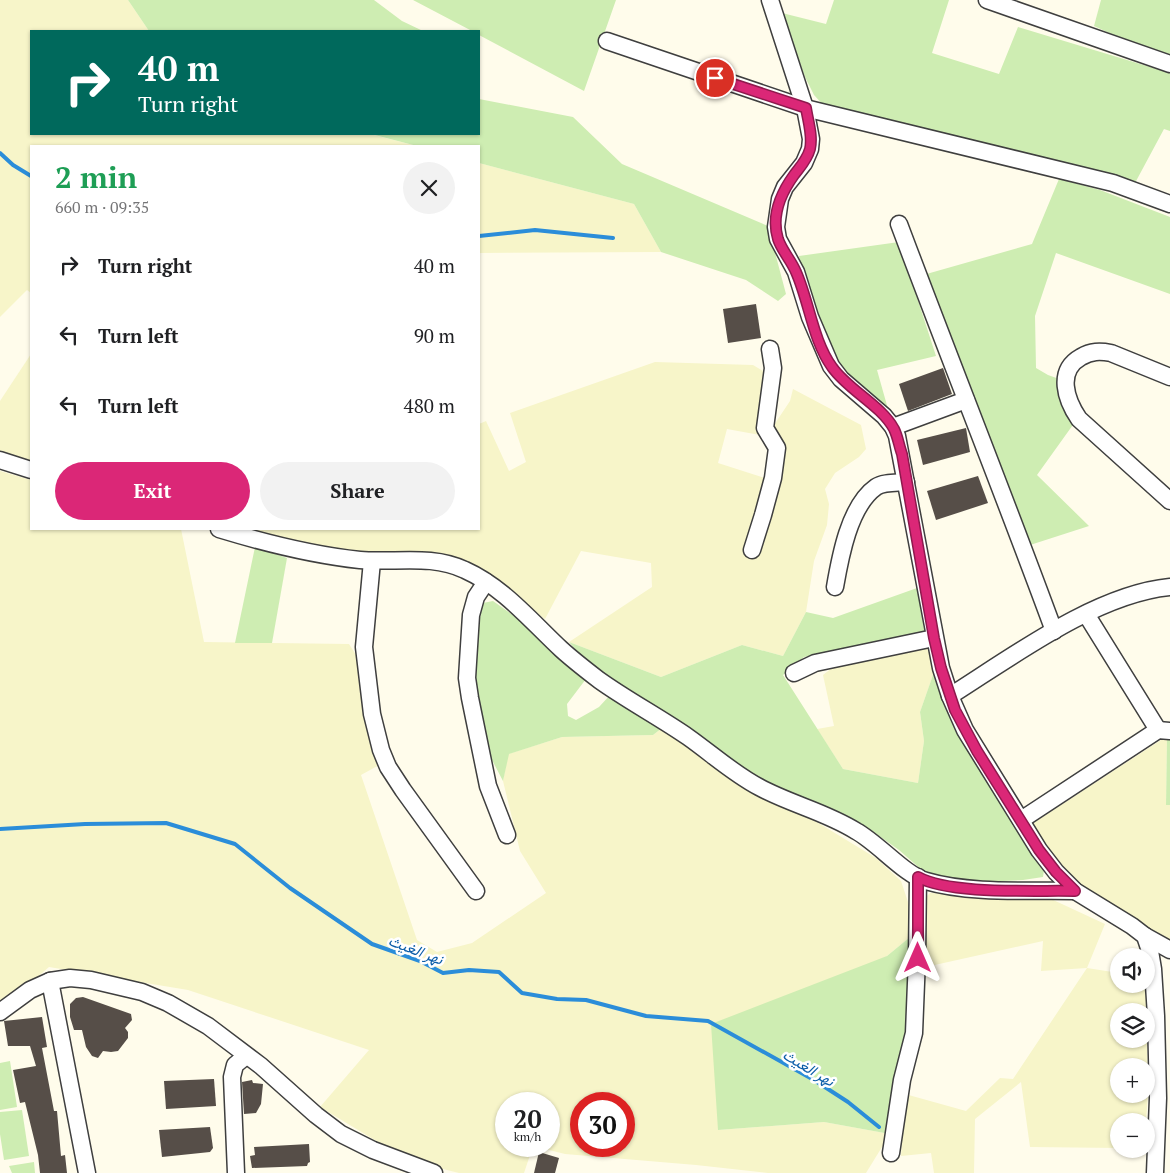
<!DOCTYPE html>
<meta charset="utf-8">
<style>
:root{--surface:#fff;--page:#f2f2f2;--text:#202124;--muted:#757577;--accent:#db2777}
body{margin:0;font-family:"PT Serif",Vazirmatn,serif;background:var(--page);color:var(--text);height:100vh;display:flex;flex-direction:column;font-size:19px;white-space:nowrap}
*{box-sizing:border-box;margin:0}
p{font-size:16px;color:var(--muted)}
.icon{flex:none;width:28px;height:28px;fill:none;stroke:currentColor;stroke-width:2;stroke-linecap:round;stroke-linejoin:round}
.map{position:relative;flex:1;overflow:hidden}
.sheet{position:absolute;left:30px;top:145px;width:450px;height:385px;display:flex;flex-direction:column;background:var(--surface);border-radius:0px;box-shadow:0 1px 4px #0004}
.sheet>*{flex:none}
.top-card{position:absolute;left:30px;top:30px;width:450px;height:105px;border-radius:0px;box-shadow:0 1px 4px #0004;background:#00695c;color:#fff;overflow:hidden}
.controls{position:absolute;left:1110px;top:948px;display:grid;gap:10px}
.controls a{display:grid;place-items:center;width:45px;height:45px;border-radius:50%;background:var(--surface);box-shadow:0 1px 4px #0004;font-size:25px}
.speed{position:absolute;left:495px;top:1092px;display:flex;gap:10px;font-size:25px;font-weight:700;text-align:center}
.speed>*{display:grid;place-content:center;width:65px;height:65px;border-radius:50%;background:var(--surface);box-shadow:0 1px 4px #0004;line-height:1}
.speed small{font-size:12px;font-weight:400}
.speed .limit{border:8px solid #d22;background:#fff;color:#111}
.pin{position:absolute;display:grid;place-items:center;width:42px;height:42px;color:#fff;margin:-21px;border:2px solid #fff;border-radius:50%;box-shadow:0 1px 5px #0007}
.me{position:absolute;width:55px;margin:-28px;rotate:0deg;stroke-linejoin:round;filter:drop-shadow(0 0 4px #0008)}
.turn{display:flex;align-items:center;gap:18px;height:105px;padding:0 25px;font-size:22px}
.turn .icon{width:65px;height:65px;stroke-width:2.5}
.turn b{display:block;font-size:35px;line-height:42px}
.round{display:grid;place-items:center;flex:none;width:52px;height:52px;border-radius:26px;background:var(--page)}
.summary{display:flex;align-items:center;justify-content:space-between;height:85px;padding:0 25px}
h1{font-size:30px;font-weight:800;line-height:38px;color:#1e9e55}
.cta{display:flex;gap:10px;margin-top:auto;padding:10px 25px}
.cta a{flex:1;height:58px;border-radius:30px;background:var(--accent);color:#fff;font-size:20px;font-weight:800;line-height:58px;text-align:center}
.cta a+a{background:var(--page);color:var(--text)}
ul{padding:0;list-style:none}
li{display:flex;align-items:center;gap:15px;height:70px;padding:0 25px}
li div{flex:1}
li b{display:block;font-size:19px}
li em{font-style:normal}
.map>svg:first-child{display:block}
</style>
<div class="map">
<svg width="1170" height="1173" viewBox="0 0 1170 1173">
<rect width="100%" height="100%" fill="#fffceb"/>
<g fill="#f7f5c9" fill-rule="evenodd">
<polygon points="0,0 128,0 149,31 31,31 31,134 370,134 417,146 31,146 31,293 27,290 0,317"/>
<polygon points="479,163 634,204 661,252 479,253"/>
<polygon points="31,354 31,463 0,451 0,401"/>
<polygon points="655,362 753,365 763,371 766,380 760,435 727,429 718,463 774,481 772,428 790,401 793,389 861,425 866,449 859,457 835,473 825,489 829,504 827,525 814,561 806,612 783,656 742,645 661,677 569,642 652,587 651,563 581,551 545,619 478,571 344,553 233,529 479,529 479,424 486,421 509,471 526,462 510,413"/>
<path d="M0,471L31,480V529H181L204,642L349,644L360,661L361,689L367,731L381,764L361,775L417,940L437,952L472,943L546,893L520,851L503,781L508,754L562,737L653,735L662,728L876,858L901,881L910,908V937L887,956L718,1130L824,1122L890,1134L866,1173H768L696,1165L565,1154L533,1146L524,1173H459L439,1168L378,1142L320,1107L369,1050L188,990L49,967L0,1009ZM506,1104H549V1146H506ZM581,1104H624V1146H581Z"/>
<polygon points="922,648 929,649 932,654 934,672 920,712 924,741 918,783 843,769 817,729 834,726 823,675 832,668"/>
<polygon points="1167,736 1166,805 1170,805 1170,944 1077,886 1057,869 1032,824"/>
<path d="M930,893L1049,898L1105,924L1087,968L1119,973V984H1146L1148,1095L1146,1121H1119V1148L1030,1147L1021,1082L975,1119L974,1173H934L931,1153L901,1156L905,1094L966,1111L1000,1078L1013,1079L1087,968L1041,971L1043,941L921,968V902ZM1119,1011H1146V1039H1119ZM1119,1066H1146V1094H1119Z"/>
</g>
<g fill="#ceedb2">
<polygon points="128,0 374,0 402,21 423,31 149,31"/>
<polygon points="413,0 616,0 584,91 479,35 479,31 472,31"/>
<polygon points="834,0 949,0 932,53 999,74 1018,27 1170,73 1170,131 1164,129 1135,183 826,108 814,95 805,77 782,13 826,24"/>
<polygon points="1101,0 1170,0 1170,59 1153,53 1094,26"/>
<polygon points="479,99 573,117 622,164 768,226 786,294 778,301 746,280 661,252 634,204 479,163 479,146 417,146 371,134 479,134"/>
<polygon points="1059,179 1100,190 1170,217 1170,294 1056,253 1035,316 1036,368 1048,375 1062,380 1075,422 1037,475 1089,526 1027,546 923,275 1032,244"/>
<polygon points="899,242 936,356 877,370 888,409 855,384 832,357 802,274 799,256"/>
<polygon points="255,547 287,558 272,643 235,643"/>
<polygon points="917,588 925,634 804,657 783,675 843,769 918,783 924,741 920,712 934,672 947,709 1013,817 1031,853 1044,870 1043,877 1023,880 963,883 924,872 899,850 865,826 794,795 739,768 591,667 569,642 661,677 742,645 783,656 806,612 833,618"/>
<polygon points="493,601 524,623 546,647 589,675 567,704 568,716 576,720 599,707 611,694 662,728 653,735 562,737 509,754 503,781 491,758 474,679 475,641 483,603"/>
<polygon points="1167,736 1170,736 1170,805 1166,805"/>
<polygon points="910,937 907,1037 901,1064 894,1080 890,1134 824,1122 718,1130 711,1024 887,956"/>
<polygon points="10,1061 17,1107 0,1110 0,1063"/>
<polygon points="22,1110 29,1156 4,1160 0,1134 0,1112"/>
<polygon points="34,1162 35,1173 12,1173 9,1166"/>
</g>
<g fill="none" stroke-linecap="round" stroke-linejoin="round">
<g stroke="#2b8dd9" stroke-width="4">
<polyline points="0,153 13,165 31,176"/>
<polyline points="479,236 535,230 613,238"/>
<polyline points="0,829 85,824 166,823 235,844 290,888 372,944 420,961 443,973 469,970 499,972 522,993 557,999 586,1000 646,1016 708,1021 814,1080 848,1102 879,1127"/>
</g>
</g>
<g fill="#564e48">
<polygon points="756,304 761,338 728,343 723,309"/>
<polygon points="943,368 952,394 908,411 899,384"/>
<polygon points="966,428 970,452 923,465 917,440"/>
<polygon points="978,476 988,503 936,520 927,491"/>
<polygon points="83,997 131,1014 132,1020 125,1028 128,1032 128,1038 118,1051 111,1052 103,1051 98,1058 92,1056 86,1047 82,1030 74,1030 70,1017 70,1004 76,998"/>
<polygon points="42,1017 47,1047 42,1048 54,1111 57,1111 61,1156 65,1155 67,1173 40,1173 38,1155 25,1102 20,1103 13,1070 36,1066 30,1046 8,1046 4,1021"/>
<polygon points="214,1079 216,1106 166,1109 164,1081"/>
<polygon points="252,1080 253,1083 263,1084 261,1104 256,1113 244,1114 242,1082"/>
<polygon points="210,1127 213,1148 210,1152 162,1157 159,1130"/>
<polygon points="309,1144 310,1162 308,1163 307,1166 252,1168 250,1156 255,1155 254,1147"/>
<polygon points="539,1152 559,1158 555,1173 534,1173"/>
</g>
<g fill="none" stroke-linecap="round" stroke-linejoin="round">
<g stroke="#3f3f3f" stroke-width="19">
<g id="minor">
<polyline points="770,0 805,108 811,139 810,149 804,163 785,187 780,199 776,227 778,239 796,272 810,317 831,366 841,379 884,416 893,427 897,436 941,668 950,696 965,730 1039,850 1056,872 1075,891 1132,926 1145,936 1150,951 1153,969 1156,1016 1158,1098 1155,1173"/>
<polyline points="987,0 1170,64"/>
<polyline points="607,41 805,108 1113,183 1170,204"/>
<path d="M899,224C950,360 1004,495 1054,631"/>
<path d="M1170,377L1111,353C1100,351 1091,351 1081,357C1056,371 1066,400 1079,419L1170,501"/>
<polyline points="893,427 966,400"/>
<polyline points="0,460 31,470"/>
<path d="M219,529C265,543 312,555 360,560C395,563 432,554 465,570C503,587 531,621 561,649C573,660 586,670 599,680C627,700 659,717 688,737C712,754 734,774 759,787C790,804 826,812 856,831C878,843 905,875 926,881C970,894 1029,890 1075,891"/>
<polyline points="752,550 763,515 773,478 777,448 765,428 773,368 770,349"/>
<polyline points="372,561 364,647 372,714 381,750 388,767 403,790 476,891"/>
<polyline points="486,582 476,597 471,615 467,678 470,698 488,786 507,835"/>
<path d="M835,587C840,558 849,506 876,487C883,482 898,483 906,482"/>
<polyline points="1086,614 1158,730"/>
<polyline points="794,673 815,663 934,638"/>
<path d="M950,696C1012,657 1096,594 1170,587"/>
<polyline points="1021,820 1158,730 1170,731"/>
<polyline points="1145,936 1170,950"/>
<polyline points="50,981 87,1173"/>
<polyline points="0,1012 30,990 50,981 70,978 91,980 142,992 168,1003 208,1026 261,1066 316,1115 341,1134 373,1150 434,1173"/>
<polyline points="891,1153 902,1080 914,1033 917,958 918,877"/>
<polyline points="236,1173 232,1077 235,1065 246,1056"/>
</g>
</g>
<use href="#minor" stroke="#fff" stroke-width="16"/>
</g>
<g fill="none" stroke-linecap="round" stroke-linejoin="round">
<g stroke="#8e194d" stroke-width="12">
<path id="route" d="M715,78L806,108C808,121 813,136 810,149C807,160 800,167 794,175C781,193 771,216 778,239C782,251 791,260 796,272C809,301 813,341 832,367C848,390 881,405 894,429C898,437 899,446 902,454L934,638L941,668L955,710L977,751L1039,850L1056,872L1075,891C1036,890 950,895 918,877V958"/>
</g>
<use href="#route" stroke="#db2777" stroke-width="9"/>
</g>
<g text-anchor="middle" dominant-baseline="central" stroke-width="5" stroke-linejoin="round" paint-order="stroke">
<g font-size="15" font-style="italic" fill="#0b5da8" stroke="#fff">
<text transform="translate(416 949) rotate(21)">نهر الغيث</text>
<text transform="translate(809 1067) rotate(31)">نهر الغيث</text>
</g>
</g>
</svg>
<div class="controls">
<a><svg class="icon" aria-label="sound" viewBox="0 0 24 24"><path d="M4 9h4l5-4v14l-5-4H4zM17 9q2 3 0 6"/></svg></a>
<a><svg class="icon" aria-label="layers" viewBox="0 0 24 24"><path d="M12 4l9 5-9 5-9-5zM3 14l9 5 9-5"/></svg></a>
<a>+</a>
<a>−</a>
</div>
<div class="speed"><div>20<small>km/h</small></div><div class="limit">30</div></div>
<div class="pin" style="left:715px;top:78px;background:#d93025"><svg class="icon" aria-label="arrive" viewBox="0 0 24 24"><path d="M6 21V4h12l-3 4 3 4H6"/></svg></div>
<svg class="me" style="left:918px;top:958px" viewBox="-20 -20 40 40"><path d="M0-17L14 15 0 8-14 15z" fill="#db2777" stroke="#fff" stroke-width="4"/></svg>
<div class="top-card">
<div class="turn"><svg class="icon" aria-label="right" viewBox="0 0 24 24"><path d="M7 20v-9h11M14 6l5 5-5 5"/></svg><div><b>40 m</b>Turn right</div></div>
</div>
<section class="sheet">
<div class="summary"><div><h1>2 min</h1><p>660 m · 09:35</p></div><a class="round"><svg class="icon" aria-label="close" viewBox="0 0 24 24"><path d="M6 6l12 12M18 6L6 18"/></svg></a></div>
<ul>
<li><svg class="icon" aria-label="right" viewBox="0 0 24 24"><path d="M7 20v-9h11M14 6l5 5-5 5"/></svg><div><b>Turn right</b></div><em>40 m</em></li>
<li><svg class="icon" aria-label="left" viewBox="0 0 24 24"><path d="M17 20v-9H6M10 6l-5 5 5 5"/></svg><div><b>Turn left</b></div><em>90 m</em></li>
<li><svg class="icon" aria-label="left" viewBox="0 0 24 24"><path d="M17 20v-9H6M10 6l-5 5 5 5"/></svg><div><b>Turn left</b></div><em>480 m</em></li>
</ul>
<div class="cta"><a>Exit</a><a>Share</a></div>
</section>
</div>
